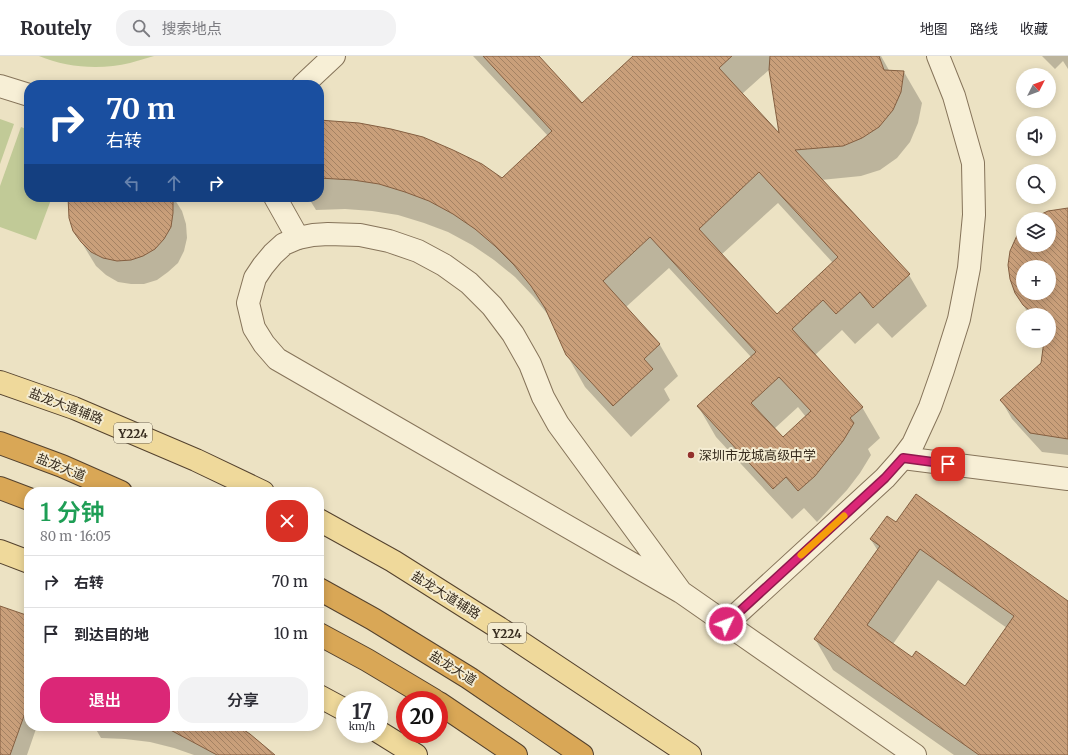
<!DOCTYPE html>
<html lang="zh">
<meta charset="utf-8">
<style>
:root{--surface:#fff;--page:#f2f2f3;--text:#2b2b33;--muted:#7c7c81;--line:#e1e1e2;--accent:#db2777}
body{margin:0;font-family:Merriweather,"Noto Sans SC",serif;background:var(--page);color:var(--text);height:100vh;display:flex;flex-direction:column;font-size:15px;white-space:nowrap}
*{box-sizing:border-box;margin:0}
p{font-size:13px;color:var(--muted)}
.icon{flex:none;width:22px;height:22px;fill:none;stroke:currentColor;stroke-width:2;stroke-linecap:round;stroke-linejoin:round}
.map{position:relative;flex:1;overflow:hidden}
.drawer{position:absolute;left:24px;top:431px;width:300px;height:244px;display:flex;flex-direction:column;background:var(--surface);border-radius:16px;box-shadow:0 2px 10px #0003}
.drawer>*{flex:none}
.guide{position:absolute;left:24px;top:24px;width:300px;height:122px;border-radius:16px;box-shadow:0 2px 10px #0003;background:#1a4fa0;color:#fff;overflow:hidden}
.needle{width:26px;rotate:48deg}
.buttons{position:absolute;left:1016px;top:12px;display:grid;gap:8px}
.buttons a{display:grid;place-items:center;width:40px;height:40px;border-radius:50%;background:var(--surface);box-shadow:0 2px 10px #0003;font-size:20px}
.speed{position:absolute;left:336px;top:635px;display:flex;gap:8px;font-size:20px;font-weight:700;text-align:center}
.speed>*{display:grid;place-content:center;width:52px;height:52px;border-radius:50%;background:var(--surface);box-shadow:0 2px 10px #0003;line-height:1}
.speed small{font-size:10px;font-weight:400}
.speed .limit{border:6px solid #d22;background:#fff;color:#111}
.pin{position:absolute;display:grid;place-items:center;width:34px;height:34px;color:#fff;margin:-17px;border-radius:8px;box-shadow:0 2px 6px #0006}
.me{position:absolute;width:44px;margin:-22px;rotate:47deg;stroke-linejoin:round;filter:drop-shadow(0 0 3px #0008)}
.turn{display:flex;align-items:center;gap:14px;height:84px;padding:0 16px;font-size:18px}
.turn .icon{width:52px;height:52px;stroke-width:2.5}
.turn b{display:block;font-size:28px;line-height:34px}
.lanes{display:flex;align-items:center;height:38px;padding:0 16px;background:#0003;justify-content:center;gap:20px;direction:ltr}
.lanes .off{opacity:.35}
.round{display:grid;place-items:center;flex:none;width:42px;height:42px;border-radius:16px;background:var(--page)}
.summary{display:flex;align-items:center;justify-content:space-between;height:68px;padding:0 16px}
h1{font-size:24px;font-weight:600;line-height:30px;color:#1e9e55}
.action{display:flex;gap:8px;margin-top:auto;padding:8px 16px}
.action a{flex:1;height:46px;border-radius:16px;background:var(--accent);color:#fff;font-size:16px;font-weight:600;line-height:46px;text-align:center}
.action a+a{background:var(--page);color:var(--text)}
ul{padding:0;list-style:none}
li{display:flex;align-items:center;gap:12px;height:52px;padding:0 16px;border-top:1px solid var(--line)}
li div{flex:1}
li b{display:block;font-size:15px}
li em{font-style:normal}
header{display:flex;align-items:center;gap:24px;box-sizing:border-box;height:56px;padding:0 20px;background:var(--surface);border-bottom:1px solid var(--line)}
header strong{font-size:19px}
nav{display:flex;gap:22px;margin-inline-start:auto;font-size:14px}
.search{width:280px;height:36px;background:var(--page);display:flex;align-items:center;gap:10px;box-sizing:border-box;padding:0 14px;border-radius:16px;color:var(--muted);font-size:15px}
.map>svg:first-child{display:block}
</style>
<header>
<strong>Routely</strong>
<div class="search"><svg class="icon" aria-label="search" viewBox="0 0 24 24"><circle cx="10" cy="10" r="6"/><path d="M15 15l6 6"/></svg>搜索地点</div>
<nav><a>地图</a><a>路线</a><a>收藏</a></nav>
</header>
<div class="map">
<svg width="1068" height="699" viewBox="0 0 1068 699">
<defs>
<pattern id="building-back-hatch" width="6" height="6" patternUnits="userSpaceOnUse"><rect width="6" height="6" fill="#c99f7a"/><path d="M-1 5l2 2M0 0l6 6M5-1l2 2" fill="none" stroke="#a48263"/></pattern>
</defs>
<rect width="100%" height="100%" fill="#ece2c3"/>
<g fill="#c1ca97">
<path d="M39,0H154C146,2 138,5 130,7C101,14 67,12 39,0Z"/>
<polygon points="0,63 14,68 0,108"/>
<polygon points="21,71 29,74 29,141 52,141 36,184 0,171 0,130"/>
</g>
<g fill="#0003" fill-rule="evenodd">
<path d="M473,0H538L582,48L634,0H881L890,16H904L922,47L918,67L910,86L897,102L880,114L861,120L821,124L909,219L927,250L892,282L878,267L855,288L842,274L814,300L862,351L880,382L868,393L871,399L860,417L847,434L817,466L804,452L792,463L716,381L698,350L751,301L669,212L626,251L660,289L678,320L664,333L670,344L631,381L585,331L567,299L549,260L533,240L515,221L494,204L472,189L448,176L424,167L398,159L372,155L345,153L316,154L308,141H319V66L502,123L548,80ZM770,13L781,80L742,38ZM778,147L833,207L777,259L721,199ZM798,351L806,361L783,382L774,373Z"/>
<polygon points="1042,0 1068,0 1068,13 1063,5 1055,13"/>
<polygon points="71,141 173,141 182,155 186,168 187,182 184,195 178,207 168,216 157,224 144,228 131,228 118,226 106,219 96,210 74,174"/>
<path d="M1068,155V399L1042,396L1012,363L1001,344L1042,307L1045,285H1049V259H1029L1016,236L1023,174V189H1049V163H1035ZM1023,211H1049V237H1023Z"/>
<path d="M897,468L1068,546V699H954L833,614L815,583L878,495L871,484ZM938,524L1007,572L965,631L912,602L893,588Z"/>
<polygon points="0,551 29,561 29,670 37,670 27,699 0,699"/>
<polygon points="94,670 237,670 273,699 194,699 174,692 150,686 125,683 101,682"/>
</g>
<g fill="url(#building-back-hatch)" stroke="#845f41" fill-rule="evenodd">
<path d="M483,0H539L582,47L633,0H732L719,12L779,77L769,14L770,0H879L884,14L904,15L901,36L893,54L879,71L862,82L843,90L795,94L910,218L873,252L860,236L836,258L823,244L792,273L863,351L850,362L854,367L843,385L815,420L798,435L786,421L773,433L697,350L756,296L650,181L603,225L660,288L644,303L653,313L613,350L566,299L545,252L531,230L514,209L495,190L475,173L453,158L429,145L405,136L379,128L353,124L319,122V64L359,67L391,73L423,81L453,94L482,108L502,122L552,75ZM759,116L838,201L777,258L699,173ZM779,321L811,355L783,381L751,347Z"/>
<polygon points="68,141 173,141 173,157 171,171 164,183 155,193 143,200 131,204 117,205 103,202 91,196 81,186 73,175 69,162"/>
<path d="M1068,152V383L1030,377L1000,344L1041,307L1044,285H1049V259H1036L1034,258L1023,249L1015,237L1010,223L1008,209L1010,195L1019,175L1023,171V189H1049V163H1031L1048,155ZM1023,211H1049V237H1023Z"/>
<path d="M916,438L1068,545V699H979L814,583L880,490L870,483L887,460L896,466ZM920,493L1014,560L965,630L916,595L912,601L867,569Z"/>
<polygon points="0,550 29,560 29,646 10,699 0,699"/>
<polygon points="163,670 238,670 250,678 275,699 217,699"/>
</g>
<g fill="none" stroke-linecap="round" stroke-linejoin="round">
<g stroke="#86745a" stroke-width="24">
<g id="minor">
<polyline points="303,29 334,0"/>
<polyline points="0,30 29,39"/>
<polyline points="275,141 298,182"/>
<polyline points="903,402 1068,423"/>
<polyline points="681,536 558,368 543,341 530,308 513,278 492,250 469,227 444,209 418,195 389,185 360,179 328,178 313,179 298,182 284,188 273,198 263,210 255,222 248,247 254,272 264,288 277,303 681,536 915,699"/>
<polyline points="726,568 885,422 901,404 913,388 930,351 943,314 959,263 969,212 974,159 973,107 954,40 938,0"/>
</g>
</g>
<g stroke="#54422e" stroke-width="24">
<g id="major">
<polyline points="0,326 74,352 196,404 263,436"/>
<polyline points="319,464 393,505 499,572 690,699"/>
<polyline points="0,495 29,506"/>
<polyline points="319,640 345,654"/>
<polyline points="379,676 416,699"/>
</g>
</g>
<g stroke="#54422e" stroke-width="24">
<g id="highway">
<polyline points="0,387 62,410 121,436"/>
<polyline points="0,432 29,443"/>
<polyline points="319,533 373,563 469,622 582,699"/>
<polyline points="319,578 367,604 434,644"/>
<polyline points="439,647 516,699"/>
</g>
</g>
<use href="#minor" stroke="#f7efd6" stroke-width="22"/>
<use href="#major" stroke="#efd99b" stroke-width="22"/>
<use href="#highway" stroke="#d9a756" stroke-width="22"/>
</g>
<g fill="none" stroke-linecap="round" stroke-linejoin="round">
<g stroke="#8e194d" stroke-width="10">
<polyline id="route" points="726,568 885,422 903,402 948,408"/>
</g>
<use href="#route" stroke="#db2777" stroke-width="7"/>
<polyline stroke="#f59e0b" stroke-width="7" points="801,499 844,460"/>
</g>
<circle fill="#93312c" stroke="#f4ecd2" stroke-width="1.5" cx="691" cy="399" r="4"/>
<g text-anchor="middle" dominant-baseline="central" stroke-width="4" stroke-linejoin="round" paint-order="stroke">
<g fill="#f4ecd2" stroke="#6f6554" stroke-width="1">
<rect x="114" y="367" width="38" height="20" rx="3"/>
<rect x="488" y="567" width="38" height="20" rx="3"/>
</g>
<g font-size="12" font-weight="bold" fill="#362b1e">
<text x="133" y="377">Y224</text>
<text x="507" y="577">Y224</text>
</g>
<g font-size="13" fill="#362b1e" stroke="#f4ecd2">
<text transform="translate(66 350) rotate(21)">盐龙大道辅路</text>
<text transform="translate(61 411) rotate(22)">盐龙大道</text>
<text transform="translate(446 539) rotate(32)">盐龙大道辅路</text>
<text transform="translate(453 612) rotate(32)">盐龙大道</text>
</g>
<g font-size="13" fill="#362b1e" stroke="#f4ecd2" text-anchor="start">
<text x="699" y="399">深圳市龙城高级中学</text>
</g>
</g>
</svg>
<div class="buttons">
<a><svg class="needle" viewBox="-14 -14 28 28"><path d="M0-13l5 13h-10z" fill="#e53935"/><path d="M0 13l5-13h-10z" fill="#7c7c81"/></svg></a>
<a><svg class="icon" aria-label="sound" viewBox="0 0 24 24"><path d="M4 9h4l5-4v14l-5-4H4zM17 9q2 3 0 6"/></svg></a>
<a><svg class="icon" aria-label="search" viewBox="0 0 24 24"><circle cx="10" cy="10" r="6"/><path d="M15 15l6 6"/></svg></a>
<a><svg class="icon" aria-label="layers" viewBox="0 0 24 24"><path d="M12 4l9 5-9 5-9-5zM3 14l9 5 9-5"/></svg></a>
<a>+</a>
<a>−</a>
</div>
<div class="speed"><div>17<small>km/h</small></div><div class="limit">20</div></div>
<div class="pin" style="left:948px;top:408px;background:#d93025"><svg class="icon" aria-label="arrive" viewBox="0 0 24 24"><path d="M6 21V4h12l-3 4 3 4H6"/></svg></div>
<svg class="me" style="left:726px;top:568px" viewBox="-20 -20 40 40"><circle r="17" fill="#db2777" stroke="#fff" stroke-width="3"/><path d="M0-11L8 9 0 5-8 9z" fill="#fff"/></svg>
<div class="guide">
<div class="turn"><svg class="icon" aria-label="right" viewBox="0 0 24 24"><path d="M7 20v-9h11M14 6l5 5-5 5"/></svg><div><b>70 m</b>右转</div></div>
<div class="lanes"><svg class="icon off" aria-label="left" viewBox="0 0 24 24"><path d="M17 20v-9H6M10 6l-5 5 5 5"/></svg><svg class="icon off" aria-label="ahead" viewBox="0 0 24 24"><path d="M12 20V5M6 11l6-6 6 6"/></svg><svg class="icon" aria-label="right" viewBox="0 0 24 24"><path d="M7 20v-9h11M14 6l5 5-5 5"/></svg></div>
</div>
<section class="drawer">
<div class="summary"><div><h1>1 分钟</h1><p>80 m · 16:05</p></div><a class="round" style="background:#d93025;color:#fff"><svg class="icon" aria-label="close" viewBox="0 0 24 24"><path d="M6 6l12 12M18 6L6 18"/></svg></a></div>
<ul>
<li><svg class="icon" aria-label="right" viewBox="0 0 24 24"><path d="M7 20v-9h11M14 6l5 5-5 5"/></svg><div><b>右转</b></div><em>70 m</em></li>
<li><svg class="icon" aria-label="arrive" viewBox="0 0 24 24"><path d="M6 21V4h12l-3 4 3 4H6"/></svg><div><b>到达目的地</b></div><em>10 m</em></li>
</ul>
<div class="action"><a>退出</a><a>分享</a></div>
</section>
</div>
